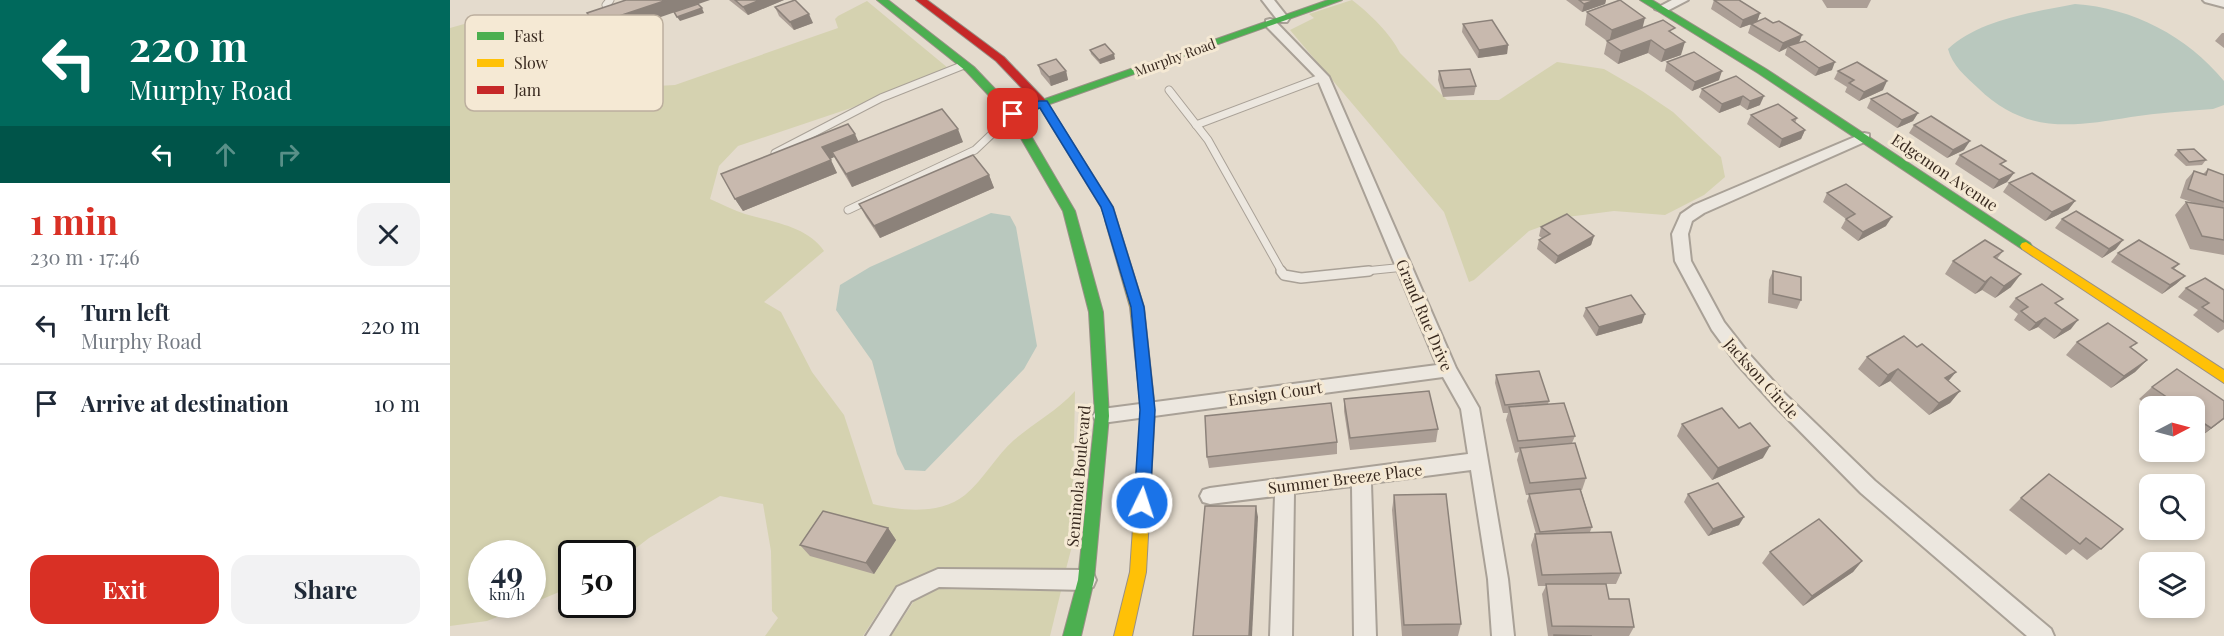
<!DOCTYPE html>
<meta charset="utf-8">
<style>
:root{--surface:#fff;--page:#f2f2f3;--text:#1f2937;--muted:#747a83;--line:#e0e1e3;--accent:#d93025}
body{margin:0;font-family:"Playfair Display",serif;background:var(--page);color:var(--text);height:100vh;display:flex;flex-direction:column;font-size:22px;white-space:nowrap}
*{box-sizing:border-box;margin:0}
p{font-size:20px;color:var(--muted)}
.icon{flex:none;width:33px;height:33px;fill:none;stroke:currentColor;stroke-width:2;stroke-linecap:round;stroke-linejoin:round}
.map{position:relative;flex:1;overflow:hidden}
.drawer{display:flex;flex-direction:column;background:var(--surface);width:450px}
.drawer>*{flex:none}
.top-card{background:#00695c;color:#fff;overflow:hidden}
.needle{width:39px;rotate:84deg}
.controls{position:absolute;left:1689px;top:396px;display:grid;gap:12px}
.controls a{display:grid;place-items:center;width:66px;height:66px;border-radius:12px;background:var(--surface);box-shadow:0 3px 9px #0003;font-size:30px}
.speed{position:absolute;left:18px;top:540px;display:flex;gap:12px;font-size:30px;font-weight:700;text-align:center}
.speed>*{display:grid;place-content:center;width:78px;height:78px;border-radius:50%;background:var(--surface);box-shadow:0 3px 9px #0003;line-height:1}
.speed small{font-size:15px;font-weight:400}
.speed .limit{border:3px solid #111;border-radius:9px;background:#fff;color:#111}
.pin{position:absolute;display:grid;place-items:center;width:51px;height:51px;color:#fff;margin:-26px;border-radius:12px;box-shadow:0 3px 9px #0006}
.me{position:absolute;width:66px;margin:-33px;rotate:4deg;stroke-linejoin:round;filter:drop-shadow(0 0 4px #0008)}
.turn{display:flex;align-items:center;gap:21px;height:126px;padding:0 30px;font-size:27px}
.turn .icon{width:78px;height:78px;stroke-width:2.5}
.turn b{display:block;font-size:42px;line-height:51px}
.lanes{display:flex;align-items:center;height:57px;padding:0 30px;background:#0003;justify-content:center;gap:30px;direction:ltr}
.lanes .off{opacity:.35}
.round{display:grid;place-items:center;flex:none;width:63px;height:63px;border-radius:18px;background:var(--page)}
.summary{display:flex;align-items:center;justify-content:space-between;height:102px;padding:0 30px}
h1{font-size:36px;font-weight:700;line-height:45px;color:var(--accent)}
.button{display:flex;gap:12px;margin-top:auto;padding:12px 30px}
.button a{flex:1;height:69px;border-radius:18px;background:var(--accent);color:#fff;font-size:24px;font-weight:700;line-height:69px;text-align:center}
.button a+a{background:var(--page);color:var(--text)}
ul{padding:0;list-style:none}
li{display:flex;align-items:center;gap:18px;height:78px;padding:0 30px;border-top:2px solid var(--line)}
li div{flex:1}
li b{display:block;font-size:22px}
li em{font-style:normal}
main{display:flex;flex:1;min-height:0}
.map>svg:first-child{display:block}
</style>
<main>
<section class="drawer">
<div class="top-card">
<div class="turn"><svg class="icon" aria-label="left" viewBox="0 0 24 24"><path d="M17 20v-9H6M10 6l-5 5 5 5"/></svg><div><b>220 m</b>Murphy Road</div></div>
<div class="lanes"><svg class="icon" aria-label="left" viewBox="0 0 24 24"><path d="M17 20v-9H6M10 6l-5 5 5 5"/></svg><svg class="icon off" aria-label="ahead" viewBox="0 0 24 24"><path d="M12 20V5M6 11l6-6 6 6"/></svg><svg class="icon off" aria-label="right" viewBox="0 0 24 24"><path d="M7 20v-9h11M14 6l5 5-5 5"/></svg></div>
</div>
<div class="summary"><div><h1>1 min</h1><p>230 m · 17:46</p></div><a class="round"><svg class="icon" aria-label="close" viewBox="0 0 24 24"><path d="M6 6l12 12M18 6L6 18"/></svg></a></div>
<ul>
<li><svg class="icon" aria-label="left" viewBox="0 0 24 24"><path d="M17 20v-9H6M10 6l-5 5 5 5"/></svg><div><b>Turn left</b><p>Murphy Road</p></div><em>220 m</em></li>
<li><svg class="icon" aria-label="arrive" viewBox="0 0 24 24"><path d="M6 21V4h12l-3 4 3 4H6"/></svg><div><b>Arrive at destination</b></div><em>10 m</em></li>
</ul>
<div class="button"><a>Exit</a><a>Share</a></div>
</section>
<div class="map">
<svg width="1774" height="636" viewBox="0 0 1774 636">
<rect width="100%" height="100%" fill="#e4dbcd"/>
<g fill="#d5d2b0">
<path d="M902,0C919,13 941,34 950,53L997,100H1049L1107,62L1154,69L1192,91L1223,112L1271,157L1275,177L1254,195L1215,215L1164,211L1117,217L1079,231L1024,280L1019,282L994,212L840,30L864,18L859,14Z"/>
<path d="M417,1L498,68L401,108L288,146L269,166L260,199C272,204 283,210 295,214C322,222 357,226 374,251L314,302L331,312L362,372L394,415L423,504C452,511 490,515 515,495C534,479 546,456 564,440C584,423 607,411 625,391L622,546L616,569H484L442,591L413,636H315L328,618L322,611L321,551L313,504L270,496L199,538L173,558L172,554H122L121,587L83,603L82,554H32V604L78,605L37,621L0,626V28L39,17L56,19L100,15L170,88L225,85L388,28L385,19L388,16Z"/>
<polygon points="488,589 611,591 600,636 441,636 464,601"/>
</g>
<g fill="#b9c8be">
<path d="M1625,4C1683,8 1737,36 1774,81V105L1763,109C1736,111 1708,113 1681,117C1622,127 1575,134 1528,88C1516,77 1502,65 1498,49C1530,19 1585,12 1625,4Z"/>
<polygon points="541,213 560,216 566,227 587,346 574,369 475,471 455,470 447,454 422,361 386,310 390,285 420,267"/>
</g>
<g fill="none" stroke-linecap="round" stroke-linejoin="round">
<g stroke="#a9a197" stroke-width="9">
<g id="lane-far1">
<polyline points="160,0 156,5 165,12"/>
<polyline points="719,90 758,140 832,272"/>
<polyline points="746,125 873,77"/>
<polyline points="325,153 431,98 514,65"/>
<polyline points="398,210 525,150 563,114"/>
<polyline points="905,272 955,267"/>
</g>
</g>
<g stroke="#a9a197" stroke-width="12">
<polyline id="lane" points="831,271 834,275 851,278 919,271"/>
</g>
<g stroke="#a9a197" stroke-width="4">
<g id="street">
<polygon points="812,0 824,0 839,19 837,22 829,22"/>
<polygon points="1222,0 1238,0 1215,12 1205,9"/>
<polygon points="1753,0 1774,0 1774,7 1755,2"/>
<polygon points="820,19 824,20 879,77 1006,368 1029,408 1058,579 1064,636 1042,636 1038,579 1021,470 921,483 926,636 904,636 902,486 844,493 842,636 820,636 825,496 760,504 753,502 750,496 753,490 760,488 1018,454 1011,409 993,377 652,423 646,421 643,416 646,411 652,409 987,365 867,78 816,26 816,20"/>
<polygon points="1414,133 1419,134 1419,140 1254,213 1242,221 1238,234 1241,261 1274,322 1299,354 1335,394 1425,481 1601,629 1604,636 1577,636 1411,493 1323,404 1287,364 1262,330 1225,261 1222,234 1231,214 1244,205"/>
<polygon points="488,569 636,570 643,573 646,580 643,587 636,590 489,587 461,601 439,636 416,636 447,587"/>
</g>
</g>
<g stroke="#999086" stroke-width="2">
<g id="fast">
<polygon points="427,0 438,0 524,67 567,112 625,211 653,312 659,416 644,580 631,636 613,636 628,580 645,416 639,312 613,211 558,116 516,71"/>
<polygon points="878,0 892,0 583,110 579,111 574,108 575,106"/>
<polygon points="1190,0 1202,0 1316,69 1580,243 1582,246 1580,249 1572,249 1308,73"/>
</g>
</g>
<g stroke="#999086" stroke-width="2">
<g id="slow">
<polygon points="661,216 667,220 694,307 705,410 696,572 682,636 664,636 680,572 691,410 680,307 655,220"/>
<polygon points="1576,242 1774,370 1774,383 1572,249 1570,246 1572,243"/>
</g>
</g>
<g stroke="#999086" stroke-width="2">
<polygon id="jam" points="466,0 477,0 554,57 597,102 663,207 667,220 665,223 657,223 651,207 589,106 546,61"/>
</g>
<use href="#lane-far1" stroke="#ece7df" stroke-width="7"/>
<use href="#lane" stroke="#ece7df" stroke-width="9"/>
<use href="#street" fill="#ece7df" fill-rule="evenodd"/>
<use href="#fast" fill="#4caf50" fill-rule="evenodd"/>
<use href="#slow" fill="#ffc107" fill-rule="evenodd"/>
<use href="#jam" fill="#c62828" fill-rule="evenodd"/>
</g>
<g fill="#ac9f96">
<polygon points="279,0 334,0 298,15"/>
<polygon points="1116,0 1156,0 1155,4 1132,12"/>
<polygon points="1264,0 1310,13 1307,22 1290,28 1261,9"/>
<polygon points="1372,0 1421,0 1417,8 1377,8"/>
<polygon points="325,7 363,23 344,30 329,16"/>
<polygon points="1137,12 1192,28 1223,34 1231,55 1211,62 1198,53 1168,64 1154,54 1157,41 1135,25"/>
<polygon points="1013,24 1058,45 1057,54 1028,58 1012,32"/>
<polygon points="1301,24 1349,43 1382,70 1365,76 1335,55 1337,48 1329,52 1298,33"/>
<polygon points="1772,33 1774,33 1774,48 1765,41"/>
<polygon points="640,50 665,59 650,64 641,54"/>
<polygon points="1217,62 1269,80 1242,91 1215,71"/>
<polygon points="588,65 616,71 618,80 601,86 591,74"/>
<polygon points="989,71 1026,86 1024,95 993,97 988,80"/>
<polygon points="1388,71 1433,90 1409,101 1395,92 1397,87 1384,79"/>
<polygon points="1286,76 1310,105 1297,110 1290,105 1269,113 1249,97 1252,89"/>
<polygon points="1421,99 1468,113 1463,121 1447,128 1417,108"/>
<polygon points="1301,115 1347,118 1345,123 1355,130 1351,139 1329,148 1297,124"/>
<polygon points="1464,125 1514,150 1497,158 1459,133"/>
<polygon points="409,141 513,142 402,187 384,157 380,159 387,173 293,211 285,199"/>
<polygon points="1728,150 1756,160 1752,165 1736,166 1724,155"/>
<polygon points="1510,155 1553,166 1564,173 1557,182 1543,189 1505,164"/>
<polygon points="1758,169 1774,175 1774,255 1740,249 1725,215 1736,202 1744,203 1730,198 1736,180 1744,171 1753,174"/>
<polygon points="539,175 544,188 430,238 416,217 409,204"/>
<polygon points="1559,183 1625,201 1618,210 1595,221 1553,192"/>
<polygon points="1377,193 1436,226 1408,241 1391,228 1396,219 1373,202"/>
<polygon points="1612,219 1666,249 1652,258 1605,228"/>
<polygon points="1091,227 1144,236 1141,245 1105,264 1087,249 1089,240 1092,238 1089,236"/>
<polygon points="1553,251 1547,259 1561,287 1545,298 1532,290 1525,294 1495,274 1503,261"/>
<polygon points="1668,253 1729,264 1724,269 1735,276 1726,284 1712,294 1661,262"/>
<polygon points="1323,271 1351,300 1347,309 1318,303 1319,280"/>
<polygon points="1736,288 1774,290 1774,329 1768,333 1743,315 1748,310 1728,297"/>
<polygon points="1566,298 1607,305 1621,329 1604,339 1588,327 1579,331 1564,320 1568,314 1559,307"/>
<polygon points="1136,308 1192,323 1146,336 1133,316"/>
<polygon points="1627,342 1681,348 1697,360 1685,372 1661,388 1616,355"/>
<polygon points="1417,357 1498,381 1510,391 1500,403 1479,415 1440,381 1429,387 1408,369"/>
<polygon points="1046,375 1099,401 1098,404 1125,436 1122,443 1136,478 1132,490 1131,490 1142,527 1140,532 1171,573 1166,584 1156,584 1159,599 1184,627 1179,636 1098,636 1092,594 1096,586 1088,586 1081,545 1085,534 1086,534 1077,501 1079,495 1076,495 1067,460 1069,452 1065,453 1056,420 1058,413 1053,413 1045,383"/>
<polygon points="1702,387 1774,419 1746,440 1744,439 1744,406 1700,407 1689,399"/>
<polygon points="894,399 988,429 986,442 900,450 894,411"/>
<polygon points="1232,424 1313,458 1262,480 1227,436"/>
<polygon points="887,442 887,454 759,468 757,457"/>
<polygon points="1599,474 1651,549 1637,560 1623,549 1616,555 1559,510 1571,498"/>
<polygon points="1238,494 1289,525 1258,536 1234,502"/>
<polygon points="944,495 1011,624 1008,636 952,636 942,510"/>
<polygon points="438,528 446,540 424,574 360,556 350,545"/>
<polygon points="1320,552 1412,561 1403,572 1353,606 1312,563"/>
</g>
<g fill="#8c827a">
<polygon points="217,0 260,0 153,37 145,24"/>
<polygon points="310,0 334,0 298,15 293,7"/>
<polygon points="1145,0 1156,0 1155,4 1132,12 1134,4"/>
<polygon points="252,8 254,13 230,21 227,17"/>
<polygon points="1310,13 1307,22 1290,28 1293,20"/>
<polygon points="359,14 363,23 344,30 340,22"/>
<polygon points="1195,18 1192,30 1159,43 1162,30"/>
<polygon points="1352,35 1349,43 1338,46 1337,48 1329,52 1333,43"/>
<polygon points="1201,40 1198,53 1168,64 1171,51"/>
<polygon points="1235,42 1231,55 1211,62 1215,50"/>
<polygon points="1058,45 1057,54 1028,58 1029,50"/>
<polygon points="664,54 665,59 650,64 649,60"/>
<polygon points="1385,62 1382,70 1365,76 1369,68"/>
<polygon points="616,71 618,80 601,86 599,77"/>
<polygon points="1272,71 1269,80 1242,91 1245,82"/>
<polygon points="1437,81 1433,90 1409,101 1414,92"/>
<polygon points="1293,96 1290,105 1269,113 1272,104"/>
<polygon points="1314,96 1310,105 1297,110 1300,101"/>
<polygon points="1468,113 1463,121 1447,128 1452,120"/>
<polygon points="508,129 513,142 402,187 396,174"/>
<polygon points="1355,130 1351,139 1329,148 1332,139"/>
<polygon points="405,134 411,147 382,152 384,157 378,160 372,147"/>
<polygon points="1520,141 1514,150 1497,158 1503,150"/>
<polygon points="381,160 387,173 293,211 285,199"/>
<polygon points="1564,173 1557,182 1543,189 1549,180"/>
<polygon points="539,175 544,188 430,238 424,226"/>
<polygon points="1625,201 1618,210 1595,221 1602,212"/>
<polygon points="1442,217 1436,226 1408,241 1413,232"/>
<polygon points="1144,236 1141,245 1105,264 1108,256"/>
<polygon points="1673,240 1666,249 1652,258 1659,249"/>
<polygon points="1571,274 1561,287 1545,298 1554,286"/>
<polygon points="1735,276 1726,284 1712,294 1720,285"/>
<polygon points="1541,277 1532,290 1525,294 1535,282"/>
<polygon points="1195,314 1192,323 1146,336 1149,327"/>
<polygon points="1595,318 1588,327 1579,331 1586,323"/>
<polygon points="1628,320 1621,329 1604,339 1612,330"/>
<polygon points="1697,360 1685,372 1661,388 1674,376"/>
<polygon points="1448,369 1440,381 1429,387 1438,375"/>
<polygon points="1506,372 1496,384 1495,378"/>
<polygon points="1510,391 1500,403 1479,415 1489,403"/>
<polygon points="1774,418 1774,419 1746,440 1761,428"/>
<polygon points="1320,446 1313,458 1262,480 1268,468"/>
<polygon points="806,506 808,517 802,636 799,636"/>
<polygon points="1294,517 1289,525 1258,536 1263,529"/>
<polygon points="438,528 446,540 424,574 416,563"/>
<polygon points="1412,561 1403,572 1353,606 1362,596"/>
</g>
<g fill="#c8b9ae" stroke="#8c827a" stroke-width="1.5">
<polygon points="176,0 217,0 145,24 137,13"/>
<polygon points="285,0 310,0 293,7"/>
<polygon points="345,0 359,14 340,22 325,7"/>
<polygon points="1129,0 1145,0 1134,4"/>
<polygon points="1170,0 1195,18 1162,30 1137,12"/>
<polygon points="1265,0 1289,0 1310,13 1293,20 1264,0"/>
<polygon points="248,4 252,8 227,17 224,12"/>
<polygon points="1315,18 1323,23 1329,21 1352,35 1333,43 1301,24"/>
<polygon points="1042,20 1058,45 1029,50 1013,24"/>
<polygon points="1213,20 1225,28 1219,31 1235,42 1215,50 1201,40 1171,51 1157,41"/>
<polygon points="1355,41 1385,62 1369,68 1338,46"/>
<polygon points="655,44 664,54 649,60 640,50"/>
<polygon points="1244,52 1272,71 1245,82 1217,62"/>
<polygon points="606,59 616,71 599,77 588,65"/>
<polygon points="1407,62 1437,81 1414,92 1399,83 1404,80 1388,71"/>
<polygon points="1020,69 1026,86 994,88 989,71"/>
<polygon points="1286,76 1314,96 1300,101 1293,96 1272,104 1252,89"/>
<polygon points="1437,93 1468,113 1452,120 1421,99"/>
<polygon points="1328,104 1347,118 1342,120 1355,130 1332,139 1301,115"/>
<polygon points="492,109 508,129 396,174 382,152"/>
<polygon points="1481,116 1520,141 1503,150 1464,125"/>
<polygon points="398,124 405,134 372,147 381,160 285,199 271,174"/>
<polygon points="1531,145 1556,161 1550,164 1564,173 1549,180 1510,155"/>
<polygon points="1744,149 1756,160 1739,162 1728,150"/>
<polygon points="523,155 539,175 424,226 409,204"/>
<polygon points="1758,169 1774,175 1774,202 1738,189 1744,171 1756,175"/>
<polygon points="1582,173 1625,201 1602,212 1559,183"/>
<polygon points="1396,184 1442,217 1413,232 1396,219 1405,214 1377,193"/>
<polygon points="1736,202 1774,208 1774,240 1752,236"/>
<polygon points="1626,211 1673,240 1659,249 1612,219"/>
<polygon points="1117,214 1144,236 1108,256 1089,240 1100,234 1091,227"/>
<polygon points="1535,240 1553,251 1544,257 1571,274 1554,286 1541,277 1535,282 1503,261"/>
<polygon points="1689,240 1729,264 1722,268 1735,276 1720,285 1668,253"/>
<polygon points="1323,271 1351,277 1351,300 1323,294"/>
<polygon points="1755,278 1774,290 1774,322 1752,307 1759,303 1736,288"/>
<polygon points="1592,284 1613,299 1605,303 1628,320 1612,330 1595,318 1586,323 1571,311 1578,307 1566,298"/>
<polygon points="1181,295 1195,314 1149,327 1136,308"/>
<polygon points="1658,323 1687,343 1680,347 1697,360 1674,376 1627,342"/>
<polygon points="1454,336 1467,347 1472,344 1506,372 1495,378 1510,391 1489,403 1448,369 1438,375 1417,357"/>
<polygon points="1727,369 1774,401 1774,418 1761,428 1744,417 1744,406 1730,406 1702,387"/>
<polygon points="1089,371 1099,401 1055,405 1046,375"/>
<polygon points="979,391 988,429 900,438 894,399"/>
<polygon points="881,403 887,442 757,457 755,416"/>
<polygon points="1114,403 1125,436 1068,441 1059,407"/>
<polygon points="1272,408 1289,428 1300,423 1320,446 1268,468 1232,424"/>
<polygon points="1125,443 1136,478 1080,483 1070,448"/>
<polygon points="1599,474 1673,529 1651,549 1636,538 1630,544 1571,498"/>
<polygon points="1268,483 1294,517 1263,529 1238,494"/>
<polygon points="1130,489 1142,527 1090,532 1079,494"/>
<polygon points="996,494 1011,624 954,625 944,495"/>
<polygon points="755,506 806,506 799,636 743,636"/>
<polygon points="373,511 438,528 416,563 350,545"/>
<polygon points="1369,519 1412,561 1362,596 1320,552"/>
<polygon points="1161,532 1171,573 1092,575 1085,534"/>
<polygon points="1096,584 1156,584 1159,599 1179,599 1184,627 1102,626"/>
<polygon points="1104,635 1142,636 1104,636"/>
</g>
<polygon fill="#1a73e8" stroke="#114b97" stroke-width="1.5" points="589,101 597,101 663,207 694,307 705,410 700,503 698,508 692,510 686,508 684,503 690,410 681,307 651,207 590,108 563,117 557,114"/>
<g text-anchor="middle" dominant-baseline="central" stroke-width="6" stroke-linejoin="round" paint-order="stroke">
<g font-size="14" fill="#38291f" stroke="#f5e9d4">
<text transform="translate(725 57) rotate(-20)">Murphy Road</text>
</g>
<g font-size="16" fill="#38291f" stroke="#f5e9d4">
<text transform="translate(1495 172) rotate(34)">Edgemon Avenue</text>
<text transform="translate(975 315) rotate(67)">Grand Rue Drive</text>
<text transform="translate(1312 378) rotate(48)">Jackson Circle</text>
<text transform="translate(825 393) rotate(-8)">Ensign Court</text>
<text transform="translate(628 476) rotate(-85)">Seminola Boulevard</text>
<text transform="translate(895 478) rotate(-7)">Summer Breeze Place</text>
</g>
</g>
<rect x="15" y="15" width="198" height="96" rx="9" fill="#f5e9d4" stroke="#bcaf9e" stroke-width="1.5"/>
<rect x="27" y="32" width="27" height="8" fill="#4caf50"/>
<rect x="27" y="59" width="27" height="8" fill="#ffc107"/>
<rect x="27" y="86" width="27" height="8" fill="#c62828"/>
<g font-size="16" fill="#38291f">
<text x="64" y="42">Fast</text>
<text x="64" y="69">Slow</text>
<text x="64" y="96">Jam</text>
</g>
</svg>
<div class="controls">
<a><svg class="needle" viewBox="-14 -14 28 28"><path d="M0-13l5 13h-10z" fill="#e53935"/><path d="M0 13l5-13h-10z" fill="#747a83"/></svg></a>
<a><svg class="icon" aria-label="search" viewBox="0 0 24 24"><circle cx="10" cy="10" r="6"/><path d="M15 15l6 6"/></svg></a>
<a><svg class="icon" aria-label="layers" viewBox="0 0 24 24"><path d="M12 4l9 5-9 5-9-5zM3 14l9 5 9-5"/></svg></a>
</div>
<div class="speed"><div>49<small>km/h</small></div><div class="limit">50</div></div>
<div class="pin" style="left:563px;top:114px;background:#d93025"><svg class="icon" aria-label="arrive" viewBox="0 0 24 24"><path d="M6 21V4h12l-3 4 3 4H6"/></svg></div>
<svg class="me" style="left:692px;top:503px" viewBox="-20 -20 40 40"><circle r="17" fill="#1a73e8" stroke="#fff" stroke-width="3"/><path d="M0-11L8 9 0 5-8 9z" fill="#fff"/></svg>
</div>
</main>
